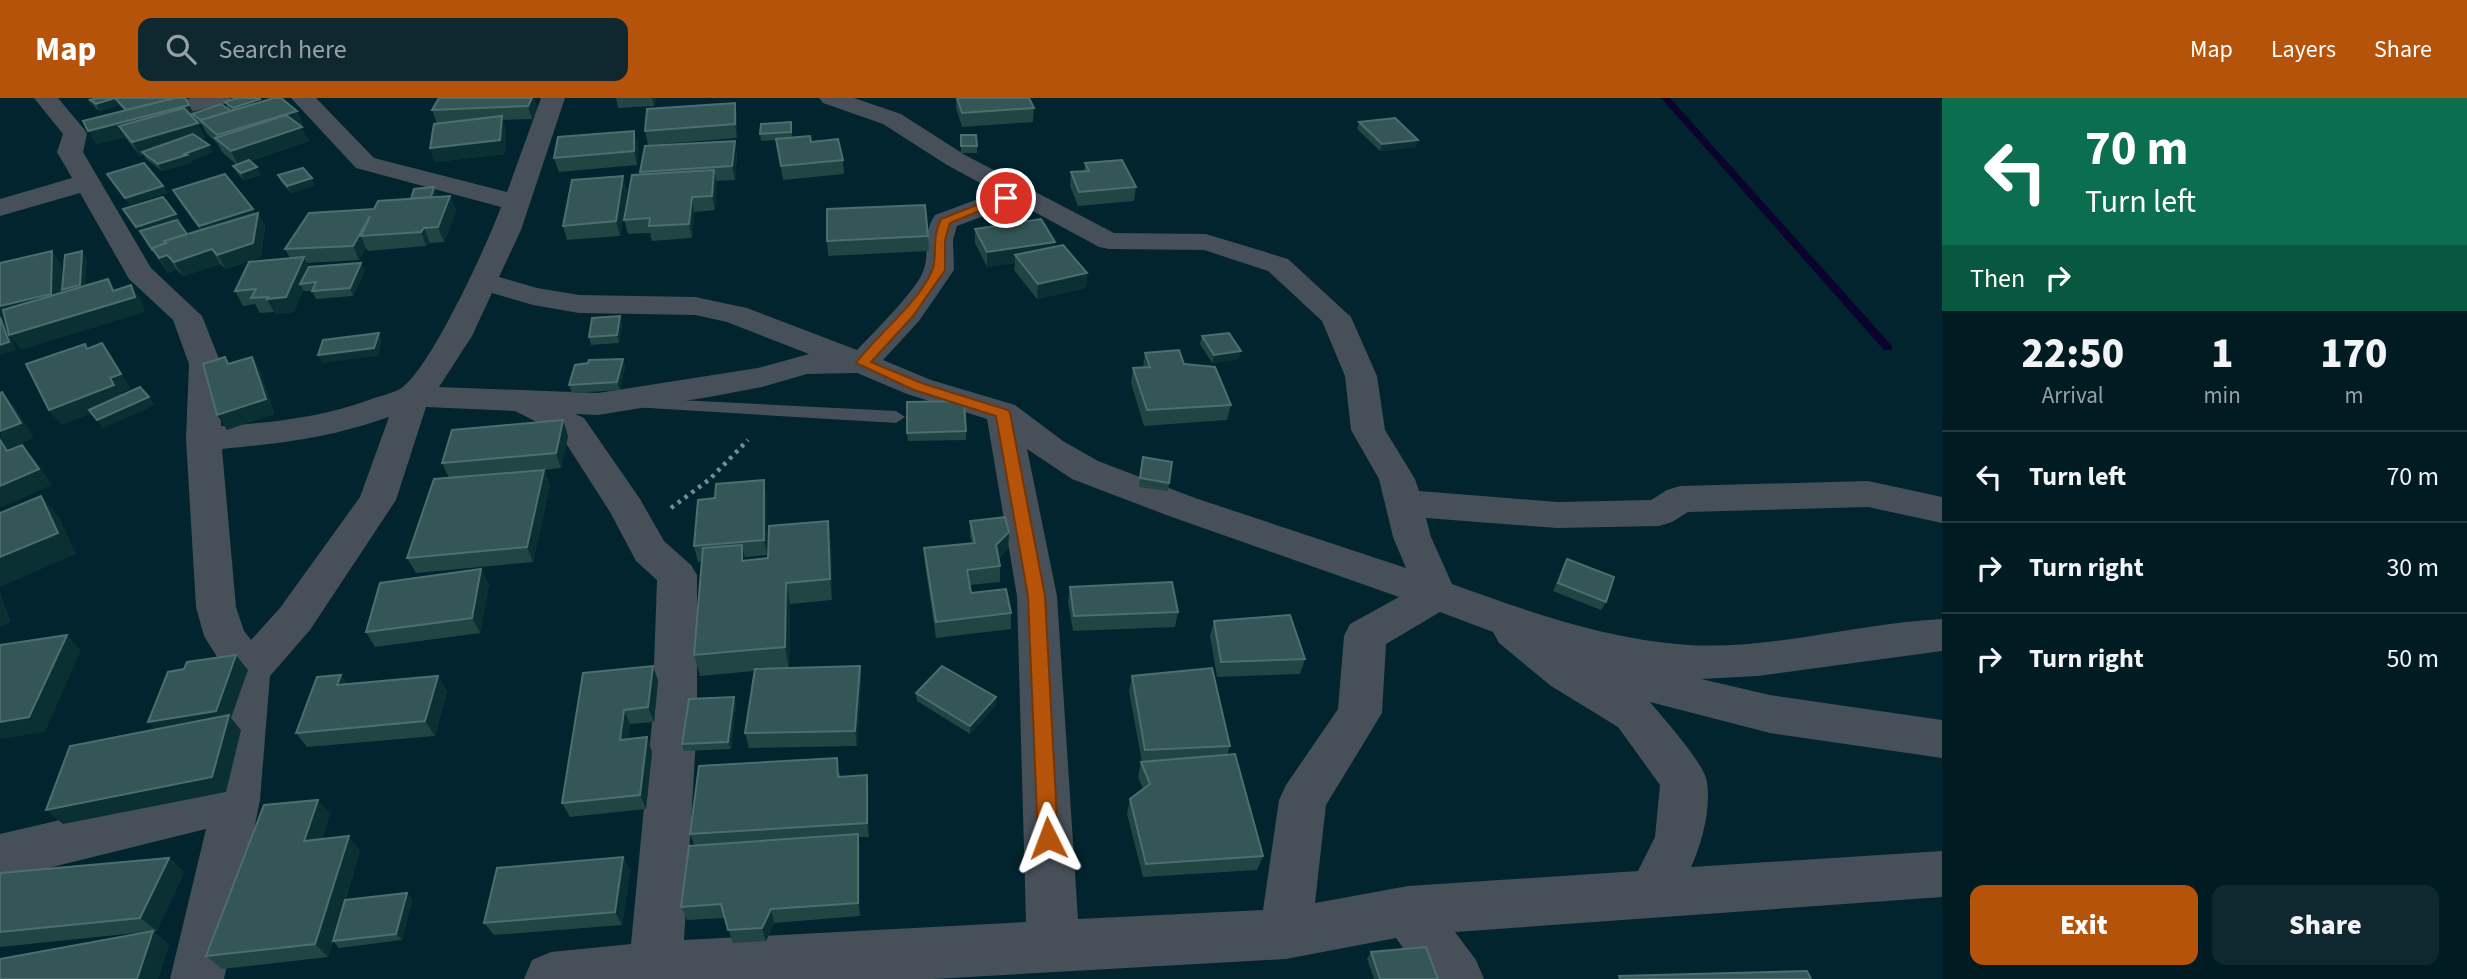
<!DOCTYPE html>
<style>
:root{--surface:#011b22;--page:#0f282f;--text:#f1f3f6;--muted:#96a1a5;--line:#233940;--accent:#b45309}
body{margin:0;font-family:"Source Sans 3",sans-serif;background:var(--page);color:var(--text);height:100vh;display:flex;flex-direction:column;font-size:26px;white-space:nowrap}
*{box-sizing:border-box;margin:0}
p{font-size:23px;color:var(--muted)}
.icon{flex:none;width:38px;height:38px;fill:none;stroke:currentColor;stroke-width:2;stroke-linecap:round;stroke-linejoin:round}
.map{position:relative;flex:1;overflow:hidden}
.side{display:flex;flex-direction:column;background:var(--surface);width:525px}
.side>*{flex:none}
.top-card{background:#0b6e4f;color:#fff;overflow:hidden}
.pin{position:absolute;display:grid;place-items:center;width:60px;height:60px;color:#fff;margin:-30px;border:4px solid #fff;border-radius:50%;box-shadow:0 2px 7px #0007}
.me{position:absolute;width:77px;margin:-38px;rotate:357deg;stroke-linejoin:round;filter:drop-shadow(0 0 5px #0008)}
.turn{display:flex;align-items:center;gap:24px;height:147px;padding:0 28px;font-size:32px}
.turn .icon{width:91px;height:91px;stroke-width:2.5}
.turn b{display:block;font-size:49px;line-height:60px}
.then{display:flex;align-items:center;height:66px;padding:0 28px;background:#0003;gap:14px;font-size:26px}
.eta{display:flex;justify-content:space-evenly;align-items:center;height:119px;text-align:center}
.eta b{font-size:42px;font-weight:800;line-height:49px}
.cta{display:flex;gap:14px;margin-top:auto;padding:14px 28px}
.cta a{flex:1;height:80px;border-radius:14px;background:var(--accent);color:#fff;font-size:28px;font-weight:800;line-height:80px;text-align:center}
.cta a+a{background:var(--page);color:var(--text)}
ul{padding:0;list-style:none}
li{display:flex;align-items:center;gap:21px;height:91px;padding:0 28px;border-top:2px solid var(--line)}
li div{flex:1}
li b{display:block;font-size:26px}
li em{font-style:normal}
header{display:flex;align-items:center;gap:42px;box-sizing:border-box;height:98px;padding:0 35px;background:var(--accent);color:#fff}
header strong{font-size:33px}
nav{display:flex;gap:38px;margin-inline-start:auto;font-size:24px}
.search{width:490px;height:63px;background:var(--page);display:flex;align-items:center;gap:18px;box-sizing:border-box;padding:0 24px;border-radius:14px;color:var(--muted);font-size:26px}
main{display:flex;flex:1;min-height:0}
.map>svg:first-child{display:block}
</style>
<header>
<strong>Map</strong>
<div class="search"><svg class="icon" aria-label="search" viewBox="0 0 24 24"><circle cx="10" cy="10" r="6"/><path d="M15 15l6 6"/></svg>Search here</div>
<nav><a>Map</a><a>Layers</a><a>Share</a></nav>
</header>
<main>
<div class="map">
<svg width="1942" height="881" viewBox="0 0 1942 881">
<rect width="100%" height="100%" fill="#01242e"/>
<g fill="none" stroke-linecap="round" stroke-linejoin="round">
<polygon fill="#0c022e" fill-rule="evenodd" points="1661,0 1670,0 1892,248 1892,252 1884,252"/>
<polyline stroke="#738d96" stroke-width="4.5" stroke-dasharray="3.5 5" stroke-linecap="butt" points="671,410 710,381 748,342"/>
<polygon fill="#474f59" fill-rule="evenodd" points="638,300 896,313 905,319 896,325 632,309 630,305"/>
<g fill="#474f59" fill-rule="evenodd">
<path d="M34,0H58L84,31L87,36L83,54L151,170L202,218L221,266V328C276,324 317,320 369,302C379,298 391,296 400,291C429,274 488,145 501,109L356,70L291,0H316L374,60L507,94L541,0H565L521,132L499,179L537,190L579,197L695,199L747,210L857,252C872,236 919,190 924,171C930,151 922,137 935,117L997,94L947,67L883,26L823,5L819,0H854L901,16L965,57L1114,135L1206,136L1288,161L1351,219L1377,278L1385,332L1415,381L1419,393L1557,404L1651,402L1667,392L1680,388L1868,383L1942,399V425L1868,409L1688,414L1672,424L1659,428L1557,430L1426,420L1431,439L1452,486C1530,514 1605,541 1688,547C1773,552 1858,525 1942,521V553L1758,578L1701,581L1770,597L1942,622V660L1770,635L1650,604C1663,620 1705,666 1707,684C1711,712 1702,745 1691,769L1942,753V799L1455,834L1476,862L1484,881H1425L1396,840L1286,861L934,881H524L532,862L551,854L631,846L652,624L657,482L636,463L610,414L560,336L515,313L426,309L396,402L310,532L270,578L260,702L224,881H170L206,731L0,782V736L214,686L227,575L204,538L196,509L186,341L189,266L173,222L129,181L80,95L0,118V101L72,80L57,54L63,36ZM1018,105L1099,149L1109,151L1204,152L1268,173L1322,223L1345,278L1351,332L1379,381L1393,439L1406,470L1195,400L1098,363L1063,343L1015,307L931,282L883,262L919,223L954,172L953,142L957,128ZM492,195L533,207L579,215L695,217L727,224L809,256L758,270L598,295L439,289L472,238ZM857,275L907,296L987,321L1017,498L1026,824L684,842L697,624V477L691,467L664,443L640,401L584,320L575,316L598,317L709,299L762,289L807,276ZM389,319L360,399L280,510L251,542L244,533L236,509L222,351C286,345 328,340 389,319ZM1027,351L1072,381L1169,418L1399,499L1350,526L1344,538L1338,611L1286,687L1279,702L1263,812L1078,821L1057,498ZM1440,514L1493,534L1499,545L1551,588L1618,629L1660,687L1655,739L1638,773L1408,788L1315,805L1326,707L1382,615L1386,546Z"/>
<polygon points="191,0 231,0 227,5 139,27 131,25 127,20 131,15"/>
</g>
</g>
<g fill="#204543">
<polygon points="87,0 185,0 194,15 228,11 225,4 262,4 269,1 266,0 281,0 297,13 303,26 299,27 309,43 250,63 261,77 244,82 237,75 233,68 237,67 222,54 217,45 207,36 202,27 196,23 205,39 200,41 213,54 190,63 191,65 162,73 146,61 144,57 140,58 125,39 96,46 124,12 119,7 100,13 94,9 93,6 91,7"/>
<polygon points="534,0 537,11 532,21 503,22 506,32 505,56 435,64 430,50 445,25 437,25 432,12"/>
<polygon points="616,0 656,0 654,8 618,10"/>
<polygon points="956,0 1029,0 1034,10 1033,24 962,29 956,10"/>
<polygon points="735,5 737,18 737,40 648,47 645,33"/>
<polygon points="1359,24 1416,49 1380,53 1357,31"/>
<polygon points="792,32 792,40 811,44 843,62 844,76 783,82 776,42 761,43 760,36"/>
<polygon points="634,33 638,46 637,67 559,74 554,60"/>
<polygon points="961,37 977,48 977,55 961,55"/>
<polygon points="737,57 735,82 716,83 715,112 694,114 692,140 652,143 650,135 628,136 624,122 640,77 640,74"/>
<polygon points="1085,65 1136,89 1134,103 1078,108 1070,88 1071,74 1084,73"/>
<polygon points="278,77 315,87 291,95 281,84"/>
<polygon points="173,92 256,116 258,115 265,129 261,159 226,171 220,166 183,178 176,171 168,175 142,136 141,137 123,111 176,116 181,124 179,125 187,136 200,132 181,106"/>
<polygon points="627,92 620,138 567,142 563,128"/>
<polygon points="437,96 436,99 450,98 456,112 444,144 430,145 426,148 368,153 366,150 359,162 307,165 309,169 365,172 353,198 316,201 312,193 304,193 303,192 294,214 275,216 274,214 260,215 255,206 243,208 235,193 290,160 285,151 374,111 411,101"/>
<polygon points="975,131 1055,144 1055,149 1087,175 1086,190 1037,201 1014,172 1015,165 987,169 975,145"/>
<polygon points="928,138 929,153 828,158 827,143"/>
<polygon points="620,218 622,226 619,245 591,247 589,239"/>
<polygon points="1202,238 1239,261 1212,265 1200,246"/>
<polygon points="1145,255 1184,266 1231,307 1227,322 1144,328 1131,285 1133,270 1143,269"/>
<polygon points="623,261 625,269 620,292 572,295 569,287"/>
<polygon points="966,333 966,342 908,343 907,335"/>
<polygon points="568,338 561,370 544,372 550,387 533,464 416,475 407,460 449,380 442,365"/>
<polygon points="1143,359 1172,364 1168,393 1139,389"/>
<polygon points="767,397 767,457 745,459 745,462 768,460 831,444 832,502 790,506 789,570 860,568 861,583 857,648 749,650 745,635 754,573 700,578 694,557 702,463 698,464 694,448"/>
<polygon points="970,423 1009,434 1008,450 999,460 1000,468 1000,484 970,487 971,495 1011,515 1011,531 936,540 925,466 924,450 972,445 970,438"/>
<polygon points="1567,461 1606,504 1601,512 1553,493 1563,469"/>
<polygon points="481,471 489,487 480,535 375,549 366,534"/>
<polygon points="1070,489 1178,514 1175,529 1073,533 1068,504"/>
<polygon points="1214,523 1305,561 1300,576 1217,579 1210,538"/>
<polygon points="653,568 658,583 654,624 630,626 628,641 647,639 652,654 646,711 570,719 562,705"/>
<polygon points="341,577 347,586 438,578 447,593 435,638 307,649 296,635"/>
<polygon points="1132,578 1230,648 1227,657 1263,758 1257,772 1143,779 1127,716 1130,701 1143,691 1138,679 1141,664 1142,664 1129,593"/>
<polygon points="916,595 996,599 996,607 970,636 917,603"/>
<polygon points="734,599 736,607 731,651 684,653 682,646"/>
<polygon points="840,675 840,679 869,691 869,739 858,739 860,750 860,818 774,825 766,843 733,845 724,820 687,822 681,809 694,747 690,736"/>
<polygon points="318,702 330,716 322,741 360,752 340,821 407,795 412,802 402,842 339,850 333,843 328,859 222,871 206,858"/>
<polygon points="623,759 630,773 622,827 494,837 484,825"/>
<polygon points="169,760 184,774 157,833 154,834 169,846 158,881 0,881 146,834 0,849 0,778"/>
<polygon points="1371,854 1438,881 1374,881 1367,861"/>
</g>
<g fill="#0b3033">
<polygon points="87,0 119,0 115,1 119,7 100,13 96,6 90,2 93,6 91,7"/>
<polygon points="532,0 534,0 537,11 532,21 528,8"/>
<polygon points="652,0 656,0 654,8"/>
<polygon points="260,1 264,8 236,17 233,10"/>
<polygon points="735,5 737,18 737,40 735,26"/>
<polygon points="189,7 195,18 192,16 195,21 119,28 125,39 96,46 88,33"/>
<polygon points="297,13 303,26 227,50 221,46 217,37"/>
<polygon points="502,18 506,32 505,56 435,64 430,50"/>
<polygon points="198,25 205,39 146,57 142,54 144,57 140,58 132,44"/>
<polygon points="302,29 309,43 238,67 231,53"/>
<polygon points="634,33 638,46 637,67 634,53"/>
<polygon points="1418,42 1416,49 1380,53 1382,46"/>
<polygon points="735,43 737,57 735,82 732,68"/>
<polygon points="209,47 213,54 190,63 191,65 162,73 158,66"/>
<polygon points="257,69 261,77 244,82 241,75"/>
<polygon points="714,72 717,86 715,112 712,98"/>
<polygon points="623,78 627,92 620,138 616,123"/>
<polygon points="312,80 315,87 291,95 287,88"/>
<polygon points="163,88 168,95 130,107 125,100"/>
<polygon points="434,89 437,96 433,109 414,111"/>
<polygon points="450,98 456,112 444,144 438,129"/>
<polygon points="692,99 694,114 692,140 689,126"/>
<polygon points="253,111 257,118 258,115 265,129 261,159 226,171 199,128"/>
<polygon points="176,116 181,124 141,137 136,129"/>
<polygon points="370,118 361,138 366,150 359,162 353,148"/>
<polygon points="424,130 430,145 426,148 421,134"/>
<polygon points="1055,144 1054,159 1015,157 1015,165 987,169 987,154"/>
<polygon points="168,149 168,158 176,171 168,175 159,160"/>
<polygon points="212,151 220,166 183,178 174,164"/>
<polygon points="52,153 62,168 61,210 5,224 0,218 0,208"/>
<polygon points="82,153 87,161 85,195 68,199 62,192"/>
<polygon points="304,159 311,174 300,186 303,192 294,214 275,216 267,201"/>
<polygon points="361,165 365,172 353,198 350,190"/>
<polygon points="1087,175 1086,190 1037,201 1038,186"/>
<polygon points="108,181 118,196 131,187 141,202 145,214 21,252 11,239 16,252 0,257 1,219 7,227 113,193"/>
<polygon points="620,218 622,226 619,245 617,237"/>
<polygon points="379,235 382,243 378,258 322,265 318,257"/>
<polygon points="102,245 131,291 121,295 125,303 61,327 49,312 110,280"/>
<polygon points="1241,253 1239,261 1212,265 1214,257"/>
<polygon points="252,259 261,274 275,316 227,332 217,317"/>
<polygon points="623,261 625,269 620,292 617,284"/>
<polygon points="2,294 15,309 34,340 8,351 21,369 0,354"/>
<polygon points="149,299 155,307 103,330 97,322"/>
<polygon points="563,322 568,338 561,370 556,355"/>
<polygon points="22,347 35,362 52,387 0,410 0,388"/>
<polygon points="544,372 550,387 533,464 527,449"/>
<polygon points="764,382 767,397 767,457 764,442"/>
<polygon points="41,398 59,419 76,456 0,489 0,459"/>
<polygon points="828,423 831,444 832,502 830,481"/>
<polygon points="1009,434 1008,450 995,463 996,447"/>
<polygon points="742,447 747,468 742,463"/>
<polygon points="481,471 489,487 480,535 472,520"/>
<polygon points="786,485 790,506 789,570 785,549"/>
<polygon points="0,494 11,524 0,529"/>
<polygon points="67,537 81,552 45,634 0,641 0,624"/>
<polygon points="236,557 248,572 231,620 241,632 226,694 63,726 46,712 162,639 148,624"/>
<polygon points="653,568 658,583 654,624 648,609"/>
<polygon points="860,568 861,583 857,648 855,633"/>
<polygon points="341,577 351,592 337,587"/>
<polygon points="438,578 447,593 435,638 425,623"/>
<polygon points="734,599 736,607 731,651 728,644"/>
<polygon points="996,599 996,607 970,636 970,628"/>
<polygon points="624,612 630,626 626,656 620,642"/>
<polygon points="647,639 652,654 646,711 640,697"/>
<polygon points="867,677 869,691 869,739 867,725"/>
<polygon points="318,702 330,716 317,757 304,743"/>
<polygon points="858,736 860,750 860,818 858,805"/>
<polygon points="349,738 360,752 328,859 315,846"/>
<polygon points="623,759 630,773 622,827 615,814"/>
<polygon points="169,760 184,774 157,833 140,820"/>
<polygon points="407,795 412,802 402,842 396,836"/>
<polygon points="771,811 774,825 766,843 762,830"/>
<polygon points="153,833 169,846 158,881 137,881"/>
</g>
<g fill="#345656" stroke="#4d6e6e" stroke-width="2">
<polygon points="97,0 175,0 126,12 115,0 96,6 90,2"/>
<polygon points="175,0 185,0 189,7 88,33 83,23"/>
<polygon points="237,0 259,0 260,1 233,10 225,4"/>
<polygon points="274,0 281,0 297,13 217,37 200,22"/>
<polygon points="439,0 532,0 528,8 432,12"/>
<polygon points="957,0 1029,0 1034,10 962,15"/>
<polygon points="735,5 735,26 645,33 647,11"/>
<polygon points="221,6 231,13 201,22 192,16"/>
<polygon points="184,10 198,25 132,44 119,28"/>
<polygon points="286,17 302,29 231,53 215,40"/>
<polygon points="502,18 500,42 430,50 434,26"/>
<polygon points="1395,20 1418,42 1382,46 1359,24"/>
<polygon points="791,24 791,34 760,36 761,26"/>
<polygon points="634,33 634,53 554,60 558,39"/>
<polygon points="193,36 209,47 184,56 187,57 158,66 142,54"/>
<polygon points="961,37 976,37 977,48 961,48"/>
<polygon points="810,38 811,44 838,41 843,62 781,68 776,41"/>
<polygon points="735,43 732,68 640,74 645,48"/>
<polygon points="249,62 257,69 241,75 233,68"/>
<polygon points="1122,62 1136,89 1079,94 1071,74 1089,73 1085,65"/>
<polygon points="144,65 163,88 125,100 107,76"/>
<polygon points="303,70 312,80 287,88 278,77"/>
<polygon points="714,72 712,98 692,99 689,126 649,128 650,120 624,122 632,77"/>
<polygon points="225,76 253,111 199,128 173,92"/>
<polygon points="623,78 616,123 563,128 572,82"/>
<polygon points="434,89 431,99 411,101 414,91"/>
<polygon points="450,98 438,129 424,130 421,134 361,138 370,118 353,148 285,151 309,115 374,111 378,103"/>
<polygon points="163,99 176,116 136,129 123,111"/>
<polygon points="925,107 928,138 827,143 827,111"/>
<polygon points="258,115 253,145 217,157 212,151 174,164 167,157 159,160 152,150 166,145 164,143"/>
<polygon points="1041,121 1055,144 987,154 975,131"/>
<polygon points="177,122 187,136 164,143 166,145 152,150 153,153 140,133"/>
<polygon points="1063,147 1087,175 1038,186 1015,157"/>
<polygon points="52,153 51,196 0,208 0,165"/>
<polygon points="82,153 80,187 62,192 65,157"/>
<polygon points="304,159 286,199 267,201 268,199 251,200 256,191 235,193 249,164"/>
<polygon points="361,165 350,190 312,193 316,184 300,186 309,169"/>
<polygon points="108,181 113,193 131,187 135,199 9,237 3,212"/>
<polygon points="620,218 617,237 589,239 592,220"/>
<polygon points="0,219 9,244 0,247"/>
<polygon points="379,235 374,250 318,257 323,242"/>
<polygon points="1229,235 1241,253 1214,257 1202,238"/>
<polygon points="102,245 121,276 110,280 114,287 49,312 26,266 85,246 87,251"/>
<polygon points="1179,252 1184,266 1215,269 1231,307 1147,312 1133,270 1150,269 1145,255"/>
<polygon points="225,259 228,266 252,259 266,301 217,317 203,266"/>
<polygon points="623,261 617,284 569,287 575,267 588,265 589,262"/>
<polygon points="140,289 149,299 97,322 89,312"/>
<polygon points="2,294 21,325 0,333 0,295"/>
<polygon points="964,303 966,333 907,335 907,304"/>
<polygon points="563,322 556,355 442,365 452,332"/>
<polygon points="0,342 7,353 22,347 39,371 0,388"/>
<polygon points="1143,359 1172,364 1169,385 1140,380"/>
<polygon points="544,372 527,449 407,460 434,381"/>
<polygon points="764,382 764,442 694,448 698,402 715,400 716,386"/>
<polygon points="41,398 58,435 0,459 0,415"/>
<polygon points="1005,419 1009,434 996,447 1000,468 967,472 971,495 1006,491 1011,515 936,524 924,450 975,445 970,423"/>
<polygon points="828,423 830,481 786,485 785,549 694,557 703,450 742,447 742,463 768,460 769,428"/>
<polygon points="1567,461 1614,479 1606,504 1558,485"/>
<polygon points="481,471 472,520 366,534 380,485"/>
<polygon points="1172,484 1178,514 1074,518 1070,489"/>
<polygon points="1290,517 1305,561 1221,564 1214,523"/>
<polygon points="67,537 29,619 0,624 0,547"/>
<polygon points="236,557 216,613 148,624 168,574 184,571 187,564"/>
<polygon points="653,568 648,609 624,612 620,642 647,639 640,697 562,705 583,575"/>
<polygon points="860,568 855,633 745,635 755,571"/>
<polygon points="942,568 996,599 970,628 916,595"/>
<polygon points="1212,570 1230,648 1145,652 1132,578"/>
<polygon points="341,577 337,587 438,578 425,623 296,635 317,579"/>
<polygon points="734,599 728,644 682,646 689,601"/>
<polygon points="229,617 212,679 46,712 70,648"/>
<polygon points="1235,656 1263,758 1146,766 1130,701 1150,686 1141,664"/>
<polygon points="837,660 838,679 867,677 867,725 690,736 699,668"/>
<polygon points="318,702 304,743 349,738 315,846 206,858 264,707"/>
<polygon points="858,736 858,805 771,811 762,830 728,832 721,806 681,809 689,748"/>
<polygon points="623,759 615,814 484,825 497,770"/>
<polygon points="169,760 140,820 0,834 0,778 1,775"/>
<polygon points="407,795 396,836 333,843 345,802"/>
<polygon points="153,833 137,881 0,881 0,861"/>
<polygon points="1426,849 1438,881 1380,881 1371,854"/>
<polygon points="1807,873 1811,881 1620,881 1619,878"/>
</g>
<path fill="#b45309" stroke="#753606" stroke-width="2" d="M1002,97L1011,100L950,125L945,142V172L913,218L871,264L924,286L1008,312L1010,315L1045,498L1058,740L1055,747L1048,749L1041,747L1038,740L1028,498L996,318L914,292L856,265C877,237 918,205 932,173C938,160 931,141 941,121Z"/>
</svg>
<div class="pin" style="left:1006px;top:100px;background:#d93025"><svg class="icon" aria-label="arrive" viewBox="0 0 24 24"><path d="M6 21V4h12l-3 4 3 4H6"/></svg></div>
<svg class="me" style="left:1048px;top:740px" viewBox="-20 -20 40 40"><path d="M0-17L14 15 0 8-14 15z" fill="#b45309" stroke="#fff" stroke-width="4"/></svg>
</div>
<section class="side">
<div class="top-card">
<div class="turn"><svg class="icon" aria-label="left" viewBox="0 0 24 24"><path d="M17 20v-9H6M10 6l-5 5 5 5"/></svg><div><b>70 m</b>Turn left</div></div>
<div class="then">Then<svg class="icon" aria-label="right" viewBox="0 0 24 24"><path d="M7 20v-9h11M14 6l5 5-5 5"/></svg></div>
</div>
<div class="eta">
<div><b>22:50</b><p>Arrival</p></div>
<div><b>1</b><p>min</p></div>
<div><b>170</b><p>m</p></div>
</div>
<ul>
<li><svg class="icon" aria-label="left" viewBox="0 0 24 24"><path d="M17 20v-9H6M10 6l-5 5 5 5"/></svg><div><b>Turn left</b></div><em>70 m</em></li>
<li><svg class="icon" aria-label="right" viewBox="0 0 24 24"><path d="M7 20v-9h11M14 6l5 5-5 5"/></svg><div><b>Turn right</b></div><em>30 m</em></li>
<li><svg class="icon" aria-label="right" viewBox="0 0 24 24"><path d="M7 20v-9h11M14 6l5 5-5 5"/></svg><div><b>Turn right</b></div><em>50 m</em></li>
</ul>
<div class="cta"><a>Exit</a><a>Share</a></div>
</section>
</main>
